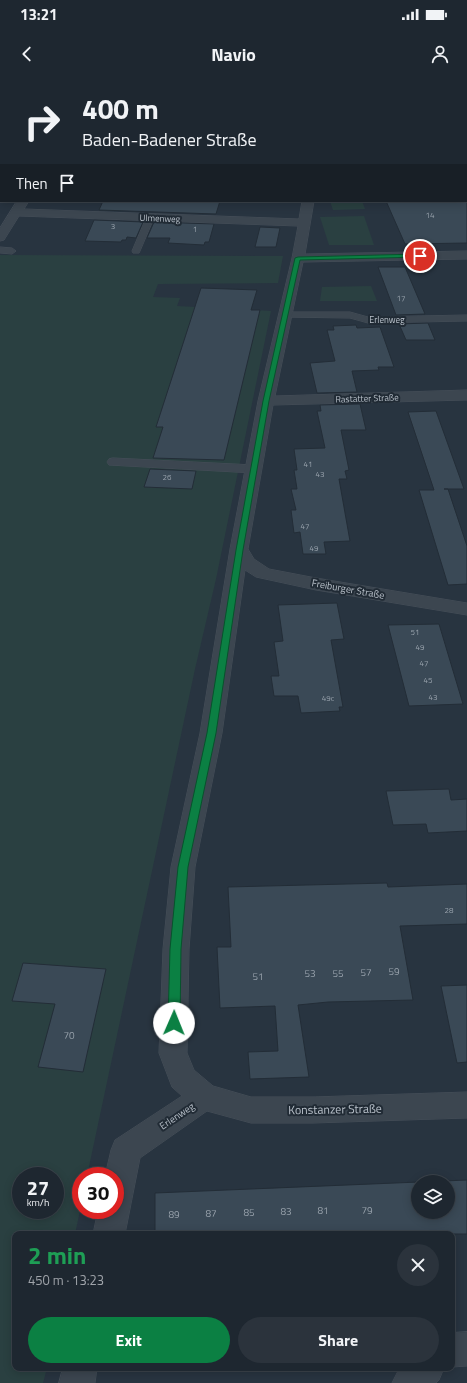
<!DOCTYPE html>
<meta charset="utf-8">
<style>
:root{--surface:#1e2730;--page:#2b333c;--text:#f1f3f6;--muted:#a1a5ab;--line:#3c444c;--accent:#0b8043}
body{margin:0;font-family:"Titillium Web",sans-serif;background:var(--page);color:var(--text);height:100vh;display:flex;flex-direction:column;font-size:15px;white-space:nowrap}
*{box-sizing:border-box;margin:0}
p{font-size:13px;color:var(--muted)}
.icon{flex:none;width:22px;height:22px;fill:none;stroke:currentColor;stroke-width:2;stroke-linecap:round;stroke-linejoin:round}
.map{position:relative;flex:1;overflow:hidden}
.details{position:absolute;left:12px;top:1151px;width:443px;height:140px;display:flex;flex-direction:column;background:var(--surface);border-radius:8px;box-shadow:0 2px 10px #0003,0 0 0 1px var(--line)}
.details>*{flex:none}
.top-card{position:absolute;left:0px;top:0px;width:467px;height:122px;box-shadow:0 2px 10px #0003,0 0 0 1px var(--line);background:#1e2730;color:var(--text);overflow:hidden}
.controls{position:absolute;left:411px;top:1095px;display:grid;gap:8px}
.controls a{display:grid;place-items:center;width:44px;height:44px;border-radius:50%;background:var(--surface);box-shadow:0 2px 10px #0003,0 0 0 1px var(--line);font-size:20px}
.speed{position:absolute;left:12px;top:1087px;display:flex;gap:8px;font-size:20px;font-weight:700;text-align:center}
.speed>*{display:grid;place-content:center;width:52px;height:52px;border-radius:50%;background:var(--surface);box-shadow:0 2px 10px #0003,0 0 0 1px var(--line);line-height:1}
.speed small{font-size:10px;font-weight:400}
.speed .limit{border:6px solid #d22;background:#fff;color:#111}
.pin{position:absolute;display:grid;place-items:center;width:34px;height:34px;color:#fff;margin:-17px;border:2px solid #fff;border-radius:50%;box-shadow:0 1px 4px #0007}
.me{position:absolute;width:44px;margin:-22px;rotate:1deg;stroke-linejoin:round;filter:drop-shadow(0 0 3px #0008)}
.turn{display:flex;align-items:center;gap:14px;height:84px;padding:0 16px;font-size:18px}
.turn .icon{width:52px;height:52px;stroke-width:2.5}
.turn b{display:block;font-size:28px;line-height:34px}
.then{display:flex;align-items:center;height:38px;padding:0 16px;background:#0003;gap:8px;font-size:15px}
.round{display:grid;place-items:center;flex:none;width:42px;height:42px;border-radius:21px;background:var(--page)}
.overview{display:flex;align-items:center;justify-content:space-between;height:68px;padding:0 16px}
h1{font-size:24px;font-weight:700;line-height:30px;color:#1e9e55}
.action{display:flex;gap:8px;margin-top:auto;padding:8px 16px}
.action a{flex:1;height:46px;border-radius:24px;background:var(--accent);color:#fff;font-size:16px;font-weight:700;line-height:46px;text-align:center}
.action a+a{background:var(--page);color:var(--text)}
.status{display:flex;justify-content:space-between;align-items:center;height:28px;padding:0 20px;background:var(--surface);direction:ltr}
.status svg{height:11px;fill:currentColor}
header{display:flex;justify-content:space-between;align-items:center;height:52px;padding:0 16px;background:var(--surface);font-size:18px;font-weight:700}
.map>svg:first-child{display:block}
</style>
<div class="status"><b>13:21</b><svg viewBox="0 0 49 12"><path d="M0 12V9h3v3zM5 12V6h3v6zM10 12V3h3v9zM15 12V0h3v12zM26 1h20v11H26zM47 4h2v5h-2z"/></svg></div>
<header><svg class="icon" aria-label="back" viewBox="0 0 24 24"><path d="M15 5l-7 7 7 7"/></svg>Navio<svg class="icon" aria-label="person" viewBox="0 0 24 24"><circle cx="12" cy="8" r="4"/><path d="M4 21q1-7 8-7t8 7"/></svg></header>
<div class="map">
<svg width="467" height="1303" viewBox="0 0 467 1303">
<rect width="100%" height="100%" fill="#283440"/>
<g fill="#2a4041" fill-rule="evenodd">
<polygon points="330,121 362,121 365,129 333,130"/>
<polygon points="364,136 374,165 329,165 320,137"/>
<path d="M0,175L283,176L278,203L158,204L153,217L180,218L177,226L271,231L216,499L195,589L87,1096H81V1126L75,1154H15V1288H47L43,1303H0ZM21,1096H55V1130H21Z"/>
<polygon points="371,206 377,221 320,221 322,207"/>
</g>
<g fill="#3a4956" stroke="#232d37" fill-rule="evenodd">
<polygon points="103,121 220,121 216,134 99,130"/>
<polygon points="386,121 467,121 467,163 405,164"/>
<polygon points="94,140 143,142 136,158 127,157 126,160 122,160 121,162 85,161"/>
<polygon points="154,142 214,144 209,162 205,162 204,165 168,163 170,158 147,158"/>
<polygon points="260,147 280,148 276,167 255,167"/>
<polygon points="378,187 405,187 425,234 396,235"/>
<polygon points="201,208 257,210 251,230 260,230 224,380 153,378 163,347 156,347"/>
<polygon points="428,243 435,260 406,260 399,244"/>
<polygon points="356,245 357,248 380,247 394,287 378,287 379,290 352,291 357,312 317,313 310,283 335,281 327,250 334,250 333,246"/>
<polygon points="360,324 366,350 341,350 349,390 345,391 347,399 339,399 350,461 324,462 326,474 303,474 300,452 294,453 291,430 296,430 291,409 297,409 294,390 297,390 294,369 325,368 317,331 321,331 320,325"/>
<polygon points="436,331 464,409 444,409 448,409 467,466 467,504 448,505 419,410 434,410 408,332"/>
<polygon points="150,389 196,391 192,409 144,407"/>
<polygon points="337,523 344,559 331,560 343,627 339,627 340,631 301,633 298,616 274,616 271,596 279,596 274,562 283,561 278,525"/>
<polygon points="439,544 463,624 409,626 388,545"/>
<polygon points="449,709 451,720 467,719 467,751 428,753 426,744 393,745 386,711"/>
<polygon points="387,803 388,807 467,804 467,844 400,846 413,920 328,922 298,925 309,997 250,999 248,972 278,971 275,926 220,928 217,867 231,867 228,807"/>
<polygon points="23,883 106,889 83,992 38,987 55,924 12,921"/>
<polygon points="467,905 467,982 457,983 441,906"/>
<path d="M467,1100V1154H155V1113ZM418,1102H448V1132H418Z"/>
</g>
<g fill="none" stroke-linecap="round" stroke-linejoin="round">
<g stroke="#464f59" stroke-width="1">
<g id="service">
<rect x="466" y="98" width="1" height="4"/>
<polygon points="150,135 154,138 140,171 139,173 133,173 132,171 146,138"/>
<polygon points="0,167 12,168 16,171 12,174 0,173"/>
<polygon points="284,232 350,232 368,237 467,235 467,241 368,243 350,238 281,237 279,235"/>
<polygon points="113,378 254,385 258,386 260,389 258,392 254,393 109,385 107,382 109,379"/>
</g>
</g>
<g stroke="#464f59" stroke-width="1">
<g id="minor">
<rect x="447" y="0" width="8" height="1"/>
<polygon points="0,20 1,20 0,28"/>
<rect x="466" y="21" width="1" height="7"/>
<polygon points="17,121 29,121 24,129 299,139 302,121 314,121 305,174 467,171 467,179 303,182 275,316 467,310 467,320 273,325 248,469 254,479 269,489 316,498 467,523 467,535 316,510 256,497 245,490 222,653 195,787 189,869 187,973 194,990 213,1006 251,1017 313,1017 467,1012 467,1038 313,1043 251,1043 207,1031 140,1078 125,1154 93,1154 98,1130 115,1130 115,1096 105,1096 111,1070 115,1060 182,1016 172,1007 159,973 163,869 171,787 200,653 230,469 258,321 292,178 298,146 19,136 4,160 0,161 0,148"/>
<polygon points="467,1252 467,1286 452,1287 452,1253"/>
<polygon points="63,1288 97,1288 95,1303 59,1303"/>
<polygon points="401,1288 444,1288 439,1300 436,1303 392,1303 398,1291"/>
</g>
</g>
<g stroke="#464f59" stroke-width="1">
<g id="tertiary">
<polygon points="284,0 328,0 284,1"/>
<rect x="346" y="0" width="8" height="1"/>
<rect x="0" y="5" width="1" height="6"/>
<polygon points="466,27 467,27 466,34"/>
</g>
</g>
<use href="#service" fill="#3c4650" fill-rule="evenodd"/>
<use href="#minor" fill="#3c4650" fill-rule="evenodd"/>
<use href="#tertiary" fill="#3c4650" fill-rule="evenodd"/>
</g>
<polygon fill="#0b8043" stroke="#07532c" points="420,174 422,175 422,177 300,180 269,321 243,470 216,653 188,787 181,869 180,943 178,947 174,948 170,947 168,943 170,869 178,787 207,653 236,470 263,321 295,178 298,177"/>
<g text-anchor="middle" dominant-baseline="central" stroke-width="4" stroke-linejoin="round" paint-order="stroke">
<g font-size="8" fill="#97a1ab">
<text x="430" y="135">14</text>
<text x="113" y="146">3</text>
<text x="195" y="149">1</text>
<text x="401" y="218">17</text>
<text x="308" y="384">41</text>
<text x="320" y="394">43</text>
<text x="167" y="397">26</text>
<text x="305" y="446">47</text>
<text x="314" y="468">49</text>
<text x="415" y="552">51</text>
<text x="420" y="567">49</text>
<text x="424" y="583">47</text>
<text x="428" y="600">45</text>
<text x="433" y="617">43</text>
<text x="328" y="618">49c</text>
<text x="449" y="830">28</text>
</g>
<g font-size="9" fill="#b9c1ca" stroke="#212b35">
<text transform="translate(160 138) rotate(2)">Ulmenweg</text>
<text x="387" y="239">Erlenweg</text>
<text transform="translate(367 318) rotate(-2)">Rastatter Straße</text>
</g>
<g font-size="10" fill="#b9c1ca" stroke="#212b35">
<text transform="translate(348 509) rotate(10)">Freiburger Straße</text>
<text transform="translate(177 1036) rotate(-34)">Erlenweg</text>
</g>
<g font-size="10" fill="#97a1ab">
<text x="394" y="891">59</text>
<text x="366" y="892">57</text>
<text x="310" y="893">53</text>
<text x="338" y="893">55</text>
<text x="258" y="896">51</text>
<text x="69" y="955">70</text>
<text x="323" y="1130">81</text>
<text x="367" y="1130">79</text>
<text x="286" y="1131">83</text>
<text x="249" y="1132">85</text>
<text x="211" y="1133">87</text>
<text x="174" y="1134">89</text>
</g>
<g font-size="12" fill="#b9c1ca" stroke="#212b35">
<text transform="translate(335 1029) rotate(-1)">Konstanzer Straße</text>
</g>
</g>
</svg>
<div class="controls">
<a><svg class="icon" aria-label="layers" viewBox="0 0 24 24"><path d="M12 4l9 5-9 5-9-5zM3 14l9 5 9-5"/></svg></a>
</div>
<div class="speed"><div>27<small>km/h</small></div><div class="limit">30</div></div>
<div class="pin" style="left:420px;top:176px;background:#d93025"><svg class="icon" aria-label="arrive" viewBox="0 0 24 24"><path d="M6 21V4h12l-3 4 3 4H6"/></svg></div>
<svg class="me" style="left:174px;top:943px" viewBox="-20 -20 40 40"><circle r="19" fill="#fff"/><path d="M0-13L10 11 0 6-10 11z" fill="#0b8043"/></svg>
<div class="top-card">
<div class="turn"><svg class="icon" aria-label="right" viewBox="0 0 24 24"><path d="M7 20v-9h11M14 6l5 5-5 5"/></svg><div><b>400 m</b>Baden-Badener Straße</div></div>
<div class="then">Then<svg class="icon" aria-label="arrive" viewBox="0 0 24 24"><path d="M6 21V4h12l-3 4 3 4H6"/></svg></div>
</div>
<section class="details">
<div class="overview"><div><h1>2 min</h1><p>450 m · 13:23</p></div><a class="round"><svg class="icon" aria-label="close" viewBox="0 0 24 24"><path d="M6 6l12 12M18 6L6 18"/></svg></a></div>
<div class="action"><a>Exit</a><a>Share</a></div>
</section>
</div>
